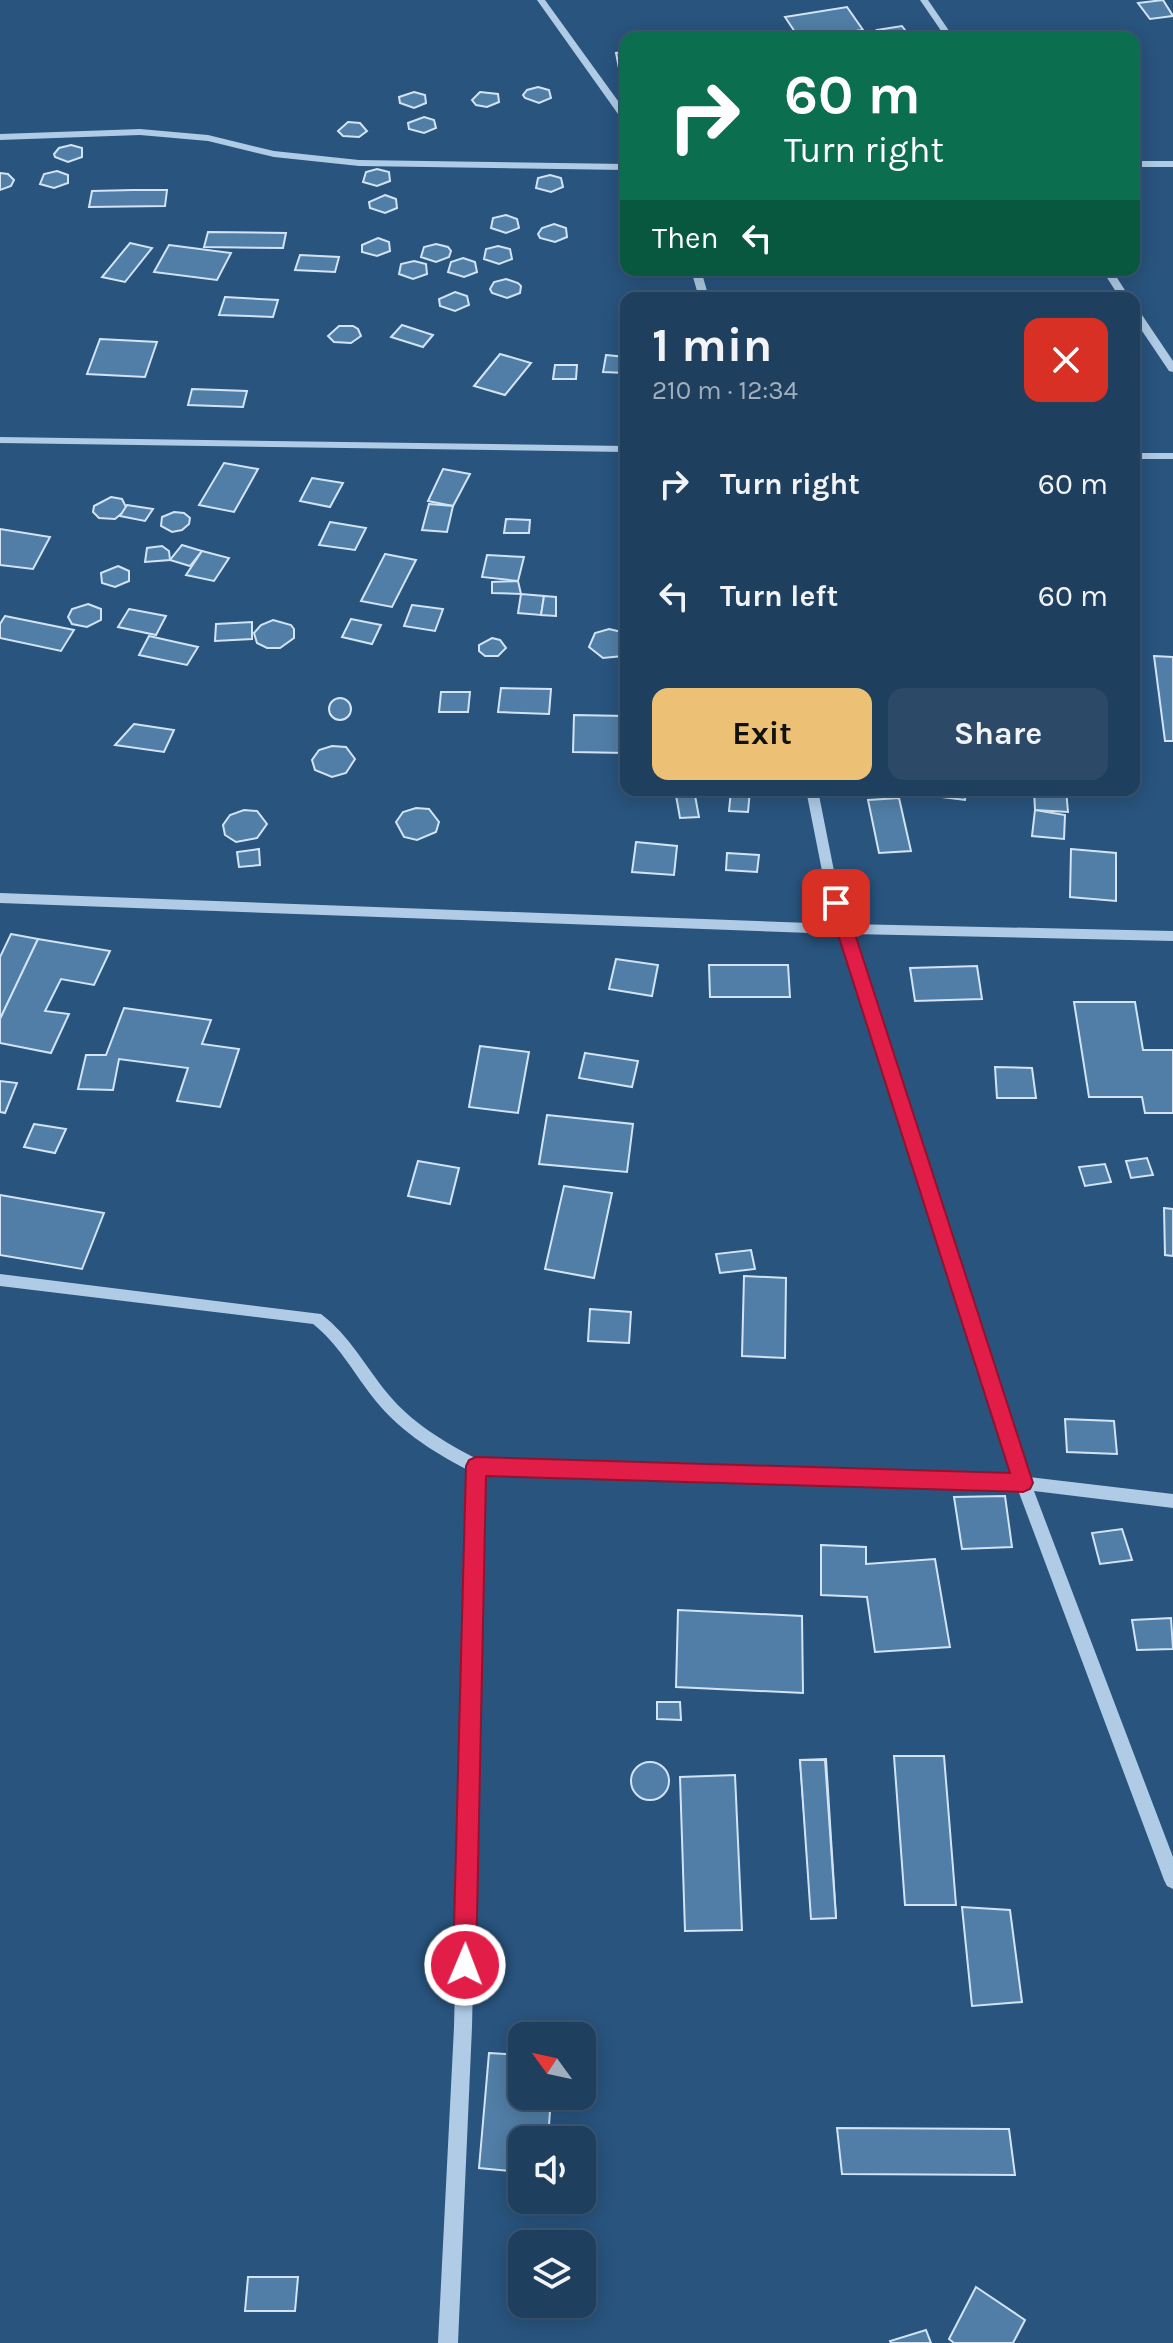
<!DOCTYPE html>
<meta charset="utf-8">
<style>
:root{--surface:#1f3f5e;--page:#2c4a67;--text:#f1f3f6;--muted:#a1afbc;--line:#3c5873;--accent:#ecc176}
body{margin:0;font-family:Karla,sans-serif;background:var(--page);color:var(--text);height:100vh;display:flex;flex-direction:column;font-size:30px;white-space:nowrap}
*{box-sizing:border-box;margin:0}
p{font-size:26px;color:var(--muted)}
.icon{flex:none;width:44px;height:44px;fill:none;stroke:currentColor;stroke-width:2;stroke-linecap:round;stroke-linejoin:round}
.map{position:relative;flex:1;overflow:hidden}
.drawer{position:absolute;left:620px;top:292px;width:520px;height:504px;display:flex;flex-direction:column;background:var(--surface);border-radius:16px;box-shadow:0 4px 20px #0003,0 0 0 2px var(--line)}
.drawer>*{flex:none}
.top-card{position:absolute;left:620px;top:32px;width:520px;height:244px;border-radius:16px;box-shadow:0 4px 20px #0003,0 0 0 2px var(--line);background:#0b6e4f;color:#fff;overflow:hidden}
.needle{width:52px;rotate:303deg}
.fabs{position:absolute;left:508px;top:2022px;display:grid;gap:16px}
.fabs a{display:grid;place-items:center;width:88px;height:88px;border-radius:16px;background:var(--surface);box-shadow:0 4px 20px #0003,0 0 0 2px var(--line);font-size:40px}
.pin{position:absolute;display:grid;place-items:center;width:68px;height:68px;color:#fff;margin:-34px;border-radius:16px;box-shadow:0 4px 12px #0006}
.me{position:absolute;width:88px;margin:-44px;rotate:1deg;stroke-linejoin:round;filter:drop-shadow(0 0 6px #0008)}
.turn{display:flex;align-items:center;gap:28px;height:168px;padding:0 32px;font-size:36px}
.turn .icon{width:104px;height:104px;stroke-width:2.5}
.turn b{display:block;font-size:56px;line-height:68px}
.then{display:flex;align-items:center;height:76px;padding:0 32px;background:#0003;gap:16px;font-size:30px}
.round{display:grid;place-items:center;flex:none;width:84px;height:84px;border-radius:16px;background:var(--page)}
.overview{display:flex;align-items:center;justify-content:space-between;height:136px;padding:0 32px}
h1{font-size:48px;font-weight:700;line-height:60px}
.cta{display:flex;gap:16px;margin-top:auto;padding:16px 32px}
.cta a{flex:1;height:92px;border-radius:16px;background:var(--accent);color:#111;font-size:32px;font-weight:700;line-height:92px;text-align:center}
.cta a+a{background:var(--page);color:var(--text)}
ul{padding:0;list-style:none}
li{display:flex;align-items:center;gap:24px;height:112px;padding:0 32px}
li div{flex:1}
li b{display:block;font-size:30px}
li em{font-style:normal}
.map>svg:first-child{display:block}
</style>
<div class="map">
<svg width="1173" height="2343" viewBox="0 0 1173 2343">
<rect width="100%" height="100%" fill="#29547e"/>
<g fill="#517ea6" stroke="#d2e4f4" stroke-width="2">
<polygon points="1163,0 1173,16 1150,19 1138,3"/>
<polygon points="847,7 863,30 799,38 785,17"/>
<polygon points="902,26 911,38 883,38 877,30"/>
<polygon points="626,52 626,72 620,73 616,53"/>
<polygon points="538,87 549,90 551,98 539,103 525,98 523,95 527,90"/>
<polygon points="414,92 425,95 426,103 414,108 400,103 399,97"/>
<polygon points="480,92 498,94 499,102 487,107 476,105 472,100"/>
<polygon points="424,117 434,120 436,128 424,133 409,129 408,123"/>
<polygon points="348,122 360,123 367,131 359,137 343,136 338,131"/>
<polygon points="71,145 82,148 82,157 68,162 55,157 54,154 59,148"/>
<polygon points="377,169 389,172 390,181 377,186 363,182 366,172"/>
<polygon points="57,171 68,175 68,183 54,188 40,184 44,174"/>
<polygon points="0,173 8,174 14,180 11,186 0,190"/>
<polygon points="550,175 561,178 563,187 551,192 536,188 538,178"/>
<polygon points="133,190 167,190 165,206 89,207 92,191"/>
<polygon points="385,195 396,199 397,208 385,213 370,208 369,202"/>
<polygon points="506,215 517,219 519,228 506,233 491,228 493,218"/>
<polygon points="554,224 566,228 567,237 555,242 540,238 538,234 542,228"/>
<polygon points="208,232 286,233 283,248 204,247"/>
<polygon points="378,238 389,242 390,251 377,256 362,252 362,245"/>
<polygon points="130,243 152,248 125,282 102,277"/>
<polygon points="436,244 448,247 451,251 449,257 436,262 421,257 424,247"/>
<polygon points="169,245 231,253 217,280 154,272"/>
<polygon points="498,246 510,249 512,259 499,264 484,259 486,249"/>
<polygon points="300,255 339,257 335,272 295,270"/>
<polygon points="463,258 475,262 477,272 464,277 448,272 451,262"/>
<polygon points="414,261 426,264 427,274 413,279 399,274 401,264"/>
<polygon points="506,279 518,283 521,286 520,293 507,298 492,293 490,289 494,282"/>
<polygon points="455,292 467,296 469,305 455,311 440,306 439,299"/>
<polygon points="225,297 278,300 273,317 219,315"/>
<polygon points="402,325 433,335 423,347 391,337"/>
<polygon points="339,326 353,326 358,329 361,336 351,343 334,342 328,336"/>
<polygon points="100,339 157,342 145,377 87,374"/>
<polygon points="500,354 531,363 505,395 474,386"/>
<polygon points="606,355 626,357 626,373 603,372"/>
<polygon points="555,365 577,365 576,379 553,379"/>
<polygon points="192,389 247,391 243,407 188,405"/>
<polygon points="224,463 258,469 234,512 199,505"/>
<polygon points="443,469 470,474 453,506 428,501"/>
<polygon points="312,478 343,483 330,507 300,501"/>
<polygon points="111,497 122,499 127,509 115,519 99,518 93,512 94,506"/>
<polygon points="429,504 453,506 447,532 422,530"/>
<polygon points="127,505 153,509 145,521 120,516"/>
<polygon points="174,512 184,513 190,518 189,524 182,530 172,532 161,526 162,517"/>
<polygon points="506,519 530,520 529,533 504,533"/>
<polygon points="330,522 366,528 355,550 319,545"/>
<polygon points="0,529 50,537 33,569 0,565"/>
<polygon points="182,545 202,551 190,566 170,560"/>
<polygon points="162,546 169,551 170,560 145,562 147,548"/>
<polygon points="202,551 229,558 214,581 186,575"/>
<polygon points="385,554 416,560 392,607 361,601"/>
<polygon points="487,555 524,557 518,581 482,577"/>
<polygon points="118,566 129,571 129,581 115,587 102,583 101,573"/>
<polygon points="518,581 521,594 492,593 492,582"/>
<polygon points="521,594 544,596 541,615 518,613"/>
<polygon points="544,596 556,597 556,616 541,615"/>
<polygon points="88,604 101,609 101,620 87,627 72,624 68,617 72,609"/>
<polygon points="412,605 443,609 435,631 404,626"/>
<polygon points="129,609 166,616 156,635 118,627"/>
<polygon points="5,616 74,630 61,651 0,638 0,624"/>
<polygon points="351,619 381,625 372,644 342,637"/>
<polygon points="273,620 291,625 294,629 294,638 280,648 267,648 257,643 254,633 261,625"/>
<polygon points="252,622 252,639 215,641 216,624"/>
<polygon points="609,629 626,633 623,656 603,658 589,647 595,633"/>
<polygon points="149,636 180,643 198,647 187,665 139,655"/>
<polygon points="492,638 500,640 506,648 498,656 485,656 479,651 479,645"/>
<polygon points="1154,656 1173,657 1173,741 1165,741"/>
<polygon points="501,688 551,689 549,714 498,712"/>
<polygon points="441,692 470,692 468,712 439,712"/>
<circle cx="340" cy="709" r="11"/>
<polygon points="574,715 626,716 626,753 573,752"/>
<polygon points="134,724 174,730 164,752 115,745"/>
<polygon points="332,746 346,747 355,759 346,773 332,777 315,770 312,760 319,750"/>
<polygon points="1134,753 1140,753 1141,776 1134,775"/>
<polygon points="675,790 694,790 699,817 680,818"/>
<polygon points="731,790 750,790 748,812 729,811"/>
<polygon points="933,790 966,790 965,800 932,796"/>
<polygon points="1034,790 1066,790 1068,812 1035,810"/>
<polygon points="899,798 911,851 879,853 868,800"/>
<polygon points="416,808 429,809 439,822 436,832 417,840 404,837 396,822 403,812"/>
<polygon points="244,810 257,811 267,824 257,838 236,842 225,835 223,825 230,815"/>
<polygon points="1035,810 1065,815 1064,839 1032,836"/>
<polygon points="636,842 677,846 674,875 632,872"/>
<polygon points="259,849 260,865 239,867 237,852"/>
<polygon points="1071,849 1116,853 1116,901 1070,897"/>
<polygon points="727,853 759,855 757,872 726,870"/>
<polygon points="11,934 38,939 0,1019 0,957"/>
<polygon points="38,939 110,951 94,985 61,979 45,1011 69,1014 51,1053 0,1043 0,1019"/>
<polygon points="616,959 658,965 652,996 609,989"/>
<polygon points="709,965 788,965 790,997 710,997"/>
<polygon points="977,966 982,999 915,1001 910,968"/>
<polygon points="1074,1002 1135,1002 1143,1050 1173,1050 1173,1113 1145,1113 1142,1097 1089,1097"/>
<polygon points="124,1008 211,1020 202,1044 239,1049 220,1107 177,1101 188,1068 119,1059 113,1090 78,1089 86,1055 106,1055"/>
<polygon points="480,1046 529,1052 518,1113 469,1107"/>
<polygon points="585,1053 638,1061 632,1087 579,1078"/>
<polygon points="995,1067 1032,1068 1036,1098 997,1098"/>
<polygon points="0,1081 17,1083 5,1113 0,1112"/>
<polygon points="547,1115 633,1124 627,1172 539,1164"/>
<polygon points="34,1124 66,1129 55,1153 24,1147"/>
<polygon points="1147,1158 1153,1175 1131,1178 1126,1161"/>
<polygon points="418,1161 459,1168 450,1204 408,1196"/>
<polygon points="1105,1164 1111,1182 1085,1186 1079,1167"/>
<polygon points="564,1186 612,1193 594,1278 545,1269"/>
<polygon points="0,1195 104,1213 82,1269 0,1255"/>
<polygon points="1164,1208 1173,1209 1173,1256 1165,1255"/>
<polygon points="751,1250 755,1269 720,1273 716,1254"/>
<polygon points="744,1276 786,1278 785,1358 742,1356"/>
<polygon points="590,1309 631,1312 629,1343 588,1341"/>
<polygon points="1065,1419 1114,1421 1117,1454 1067,1452"/>
<polygon points="1005,1496 1012,1547 962,1549 954,1497"/>
<polygon points="1122,1529 1132,1560 1100,1564 1092,1533"/>
<polygon points="821,1545 866,1547 866,1564 935,1559 950,1647 875,1652 867,1597 821,1595"/>
<polygon points="678,1610 802,1616 803,1693 676,1687"/>
<polygon points="1171,1618 1173,1649 1137,1650 1132,1620"/>
<polygon points="657,1702 680,1702 681,1720 657,1719"/>
<polygon points="894,1756 944,1756 956,1905 905,1905"/>
<polygon points="826,1759 836,1918 812,1918 800,1760"/>
<polygon points="800,1760 825,1760 836,1918 811,1919"/>
<circle cx="650" cy="1781" r="19"/>
<polygon points="735,1775 742,1930 685,1931 680,1777"/>
<polygon points="962,1907 1010,1910 1022,2002 972,2006"/>
<polygon points="489,2053 522,2055 522,2096 551,2096 548,2140 522,2140 522,2172 479,2168"/>
<polygon points="837,2128 1009,2129 1015,2175 842,2174"/>
<polygon points="248,2277 298,2277 295,2311 245,2311"/>
<polygon points="976,2287 1025,2320 1013,2343 954,2343 949,2339"/>
<polygon points="926,2330 931,2343 891,2343 890,2341"/>
</g>
<g fill="none" stroke-linecap="round" stroke-linejoin="round">
<g fill="#afcbe5" fill-rule="evenodd">
<polygon points="537,0 545,0 626,112 626,122 623,121"/>
<polygon points="920,0 928,0 954,38 946,38"/>
<polygon points="140,129 208,135 274,151 359,160 626,164 626,170 359,166 274,157 208,141 140,135 0,140 0,134"/>
<rect x="1134" y="161" width="39" height="6"/>
<polygon points="691,270 701,270 709,298 699,298"/>
<polygon points="1102,270 1112,270 1130,298 1120,298"/>
<polygon points="1134,308 1138,309 1173,361 1173,372 1169,371 1134,319"/>
<polygon points="0,437 626,446 626,452 0,443"/>
<rect x="1134" y="453" width="39" height="6"/>
<path d="M806,790H818L835,876L849,924L1173,931V941L852,934L1029,1477L1173,1494V1508L1034,1491L1173,1857V1889L1167,1886L1164,1880L1018,1490L484,1473L472,2027L458,2343H438L454,2027L468,1470C431,1451 397,1429 371,1395C352,1370 338,1344 313,1324L0,1286V1274L321,1314C350,1336 365,1366 388,1394C412,1423 444,1442 477,1459L1013,1476L839,934L0,903V893L836,924L823,876Z"/>
</g>
</g>
<polygon fill="#e11d48" stroke="#92132f" stroke-width="2" points="836,896 845,903 1033,1483 1030,1489 1023,1492 486,1476 476,1965 473,1973 465,1976 457,1973 453,1965 466,1466 469,1460 476,1457 1010,1473 828,903"/>
</svg>
<div class="fabs">
<a><svg class="needle" viewBox="-14 -14 28 28"><path d="M0-13l5 13h-10z" fill="#e53935"/><path d="M0 13l5-13h-10z" fill="#a1afbc"/></svg></a>
<a><svg class="icon" aria-label="sound" viewBox="0 0 24 24"><path d="M4 9h4l5-4v14l-5-4H4zM17 9q2 3 0 6"/></svg></a>
<a><svg class="icon" aria-label="layers" viewBox="0 0 24 24"><path d="M12 4l9 5-9 5-9-5zM3 14l9 5 9-5"/></svg></a>
</div>
<div class="pin" style="left:836px;top:903px;background:#d93025"><svg class="icon" aria-label="arrive" viewBox="0 0 24 24"><path d="M6 21V4h12l-3 4 3 4H6"/></svg></div>
<svg class="me" style="left:465px;top:1965px" viewBox="-20 -20 40 40"><circle r="17" fill="#e11d48" stroke="#fff" stroke-width="3"/><path d="M0-11L8 9 0 5-8 9z" fill="#fff"/></svg>
<div class="top-card">
<div class="turn"><svg class="icon" aria-label="right" viewBox="0 0 24 24"><path d="M7 20v-9h11M14 6l5 5-5 5"/></svg><div><b>60 m</b>Turn right</div></div>
<div class="then">Then<svg class="icon" aria-label="left" viewBox="0 0 24 24"><path d="M17 20v-9H6M10 6l-5 5 5 5"/></svg></div>
</div>
<section class="drawer">
<div class="overview"><div><h1>1 min</h1><p>210 m · 12:34</p></div><a class="round" style="background:#d93025;color:#fff"><svg class="icon" aria-label="close" viewBox="0 0 24 24"><path d="M6 6l12 12M18 6L6 18"/></svg></a></div>
<ul>
<li><svg class="icon" aria-label="right" viewBox="0 0 24 24"><path d="M7 20v-9h11M14 6l5 5-5 5"/></svg><div><b>Turn right</b></div><em>60 m</em></li>
<li><svg class="icon" aria-label="left" viewBox="0 0 24 24"><path d="M17 20v-9H6M10 6l-5 5 5 5"/></svg><div><b>Turn left</b></div><em>60 m</em></li>
</ul>
<div class="cta"><a>Exit</a><a>Share</a></div>
</section>
</div>
